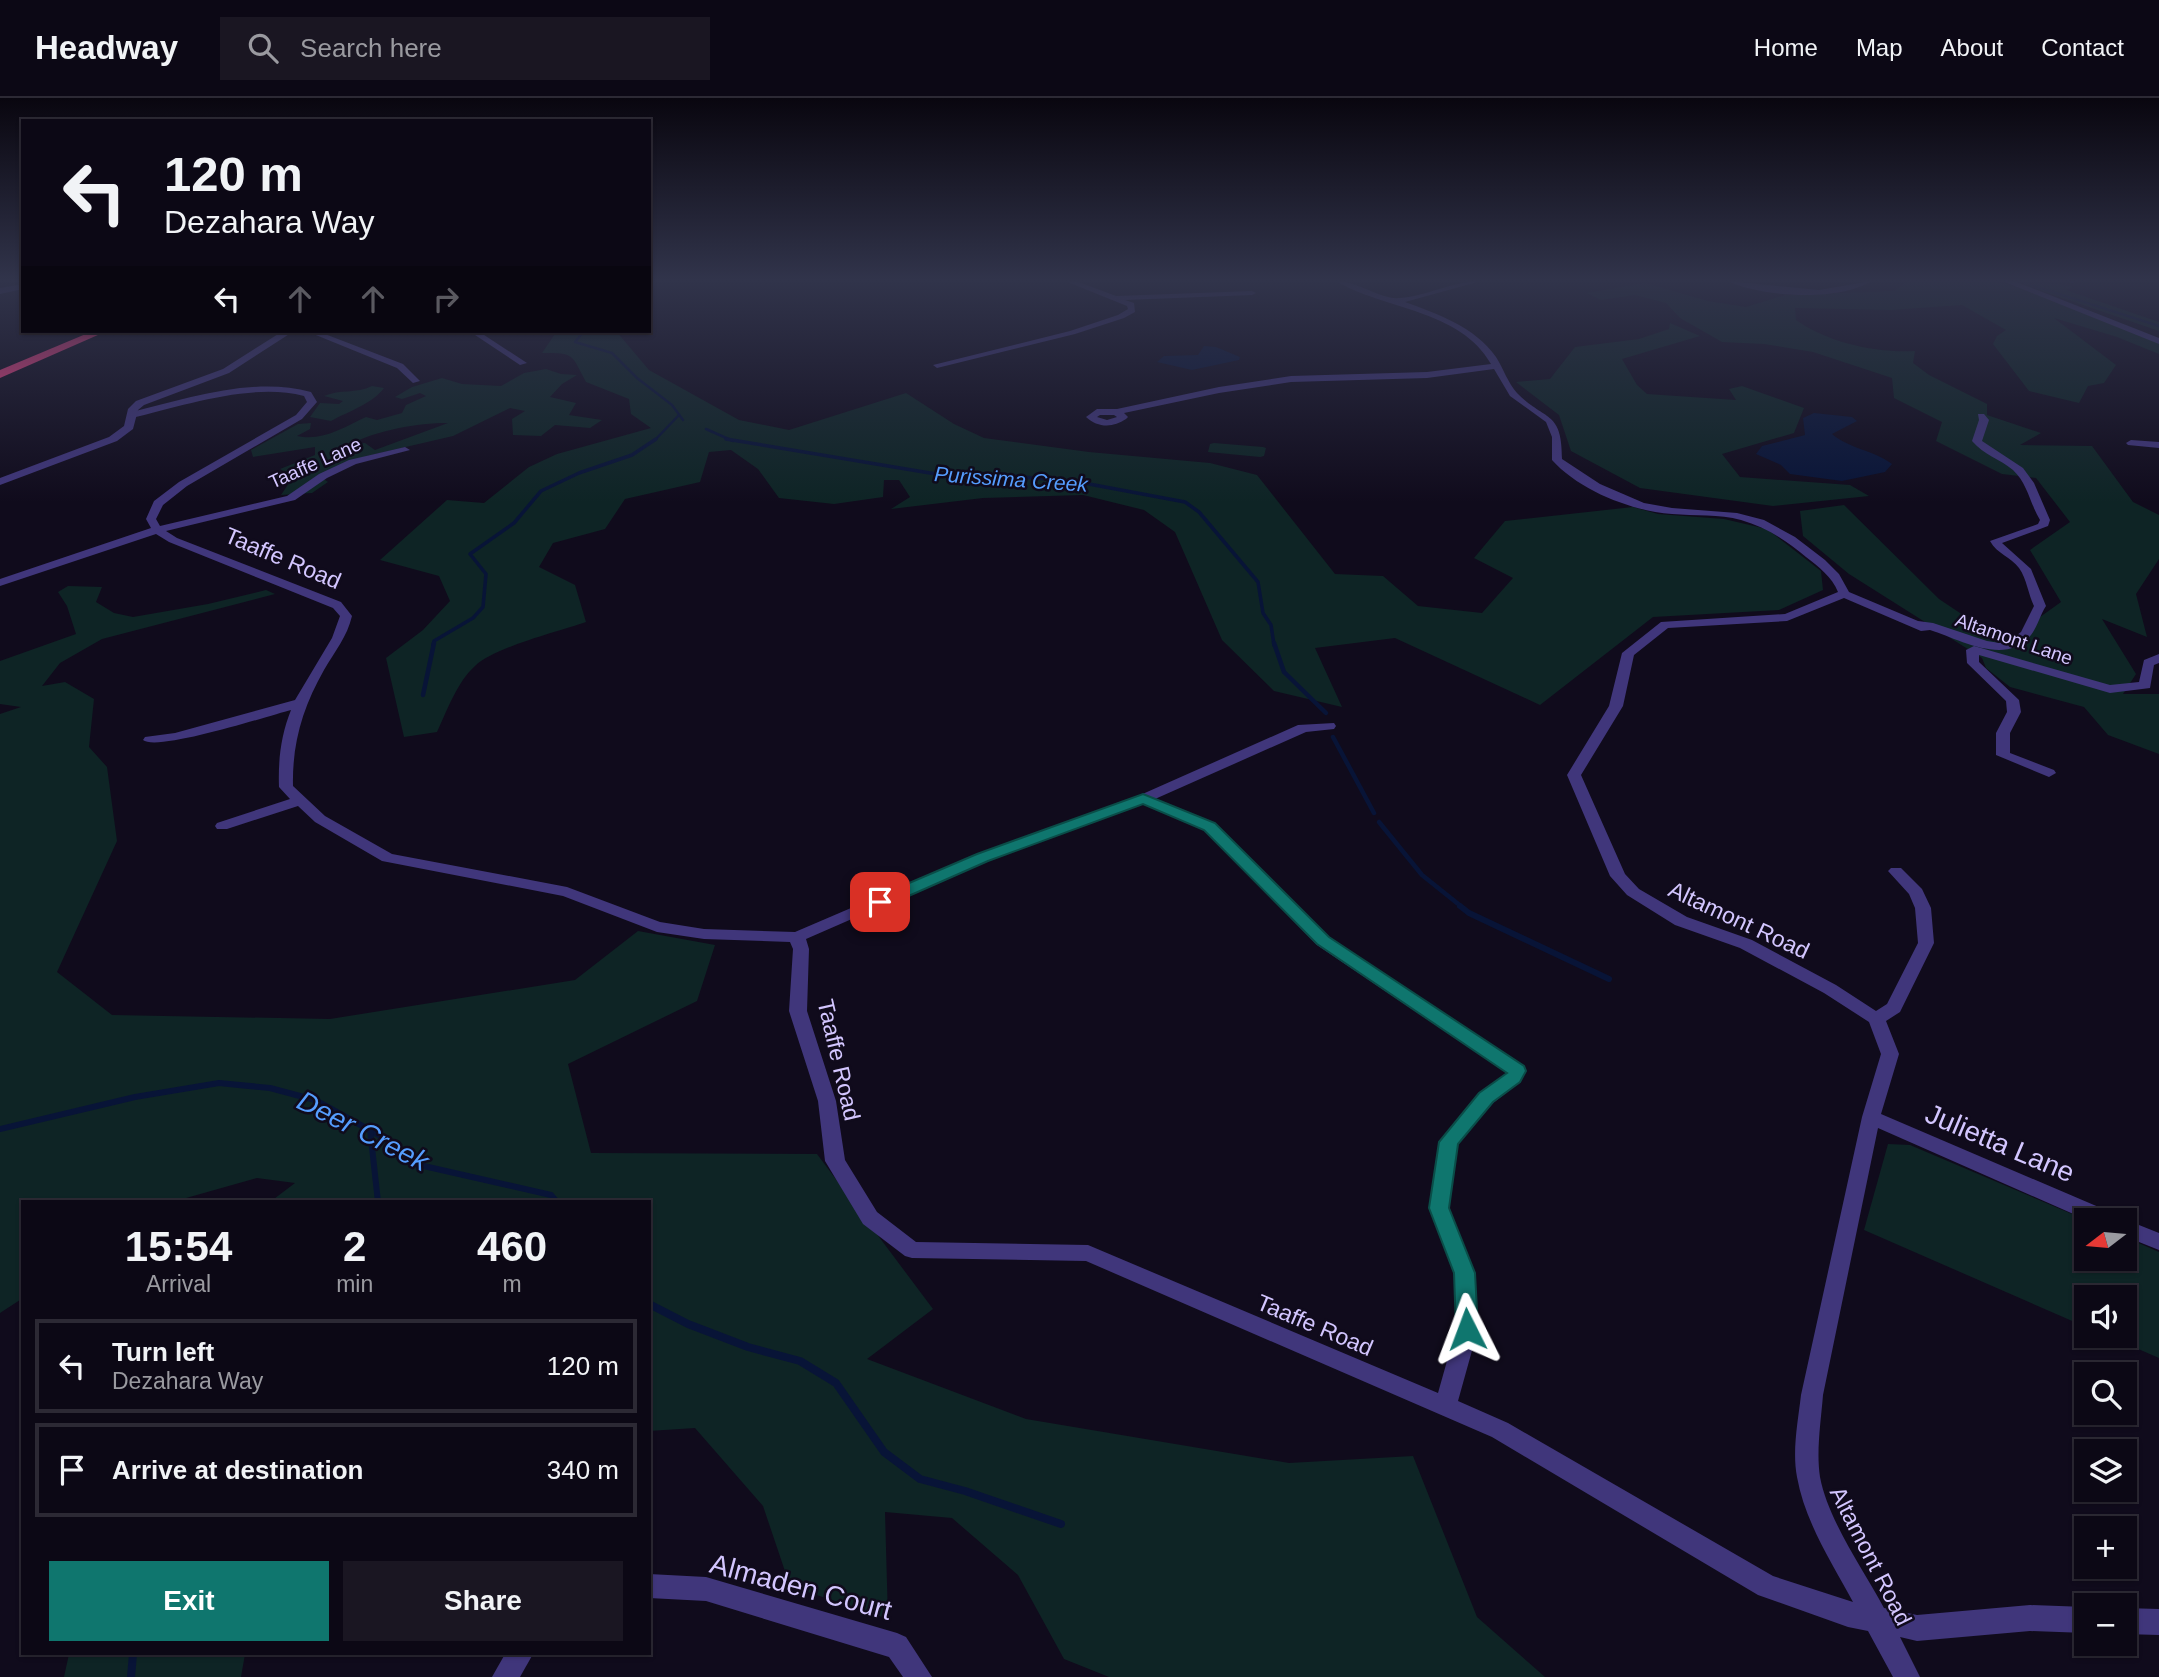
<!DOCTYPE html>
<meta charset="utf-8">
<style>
:root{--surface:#0c0815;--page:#1a1622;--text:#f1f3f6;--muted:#9a9aa0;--line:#2c2934;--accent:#0f766e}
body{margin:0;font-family:Helvetica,sans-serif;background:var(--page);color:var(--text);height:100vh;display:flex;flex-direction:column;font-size:26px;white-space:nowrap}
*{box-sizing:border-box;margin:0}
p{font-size:23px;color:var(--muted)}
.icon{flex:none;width:38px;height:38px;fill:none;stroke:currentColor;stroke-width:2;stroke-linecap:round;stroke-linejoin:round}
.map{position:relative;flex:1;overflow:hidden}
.panel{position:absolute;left:21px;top:1102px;width:630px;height:455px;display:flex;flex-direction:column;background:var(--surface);border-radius:0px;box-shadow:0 2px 5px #0004,0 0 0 2px var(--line)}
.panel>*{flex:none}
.guide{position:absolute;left:21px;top:21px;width:630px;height:214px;border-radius:0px;box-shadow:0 2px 5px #0004,0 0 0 2px var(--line);background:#0c0815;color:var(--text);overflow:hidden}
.needle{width:46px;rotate:254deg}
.tools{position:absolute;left:2074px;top:1110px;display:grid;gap:14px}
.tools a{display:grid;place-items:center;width:63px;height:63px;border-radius:0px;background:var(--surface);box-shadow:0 2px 5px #0004,0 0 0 2px var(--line);font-size:35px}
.pin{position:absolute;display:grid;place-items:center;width:60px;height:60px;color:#fff;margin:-30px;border-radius:14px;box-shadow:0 4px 10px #0006}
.me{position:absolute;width:77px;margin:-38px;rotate:357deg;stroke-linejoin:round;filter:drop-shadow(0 0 5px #0008)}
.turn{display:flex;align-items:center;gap:24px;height:147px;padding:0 28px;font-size:32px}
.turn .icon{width:91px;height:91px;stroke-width:2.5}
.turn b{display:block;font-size:49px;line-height:60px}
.lanes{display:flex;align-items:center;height:66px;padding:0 28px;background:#0003;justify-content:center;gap:35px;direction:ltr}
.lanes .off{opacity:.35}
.eta{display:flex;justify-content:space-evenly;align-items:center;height:119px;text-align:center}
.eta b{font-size:42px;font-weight:800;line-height:49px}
.action{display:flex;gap:14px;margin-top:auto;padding:14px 28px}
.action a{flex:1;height:80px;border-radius:0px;background:var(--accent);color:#fff;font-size:28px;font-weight:800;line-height:80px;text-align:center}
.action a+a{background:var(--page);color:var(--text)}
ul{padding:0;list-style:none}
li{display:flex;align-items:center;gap:21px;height:94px;margin:0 14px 10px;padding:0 14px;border:4px solid var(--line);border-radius:0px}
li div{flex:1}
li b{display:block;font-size:26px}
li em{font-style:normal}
header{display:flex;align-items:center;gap:42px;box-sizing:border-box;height:98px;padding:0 35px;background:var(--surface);border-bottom:2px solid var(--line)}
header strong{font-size:33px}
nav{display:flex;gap:38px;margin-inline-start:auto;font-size:24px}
.search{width:490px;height:63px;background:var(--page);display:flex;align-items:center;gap:18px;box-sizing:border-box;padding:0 24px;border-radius:0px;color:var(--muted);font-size:26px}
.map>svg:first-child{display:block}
</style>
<header>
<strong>Headway</strong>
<div class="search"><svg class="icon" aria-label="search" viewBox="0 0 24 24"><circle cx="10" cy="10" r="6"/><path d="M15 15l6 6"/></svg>Search here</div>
<nav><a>Home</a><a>Map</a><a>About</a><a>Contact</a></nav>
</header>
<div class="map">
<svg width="2159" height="1579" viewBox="0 0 2159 1579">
<rect width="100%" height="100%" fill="#100b1c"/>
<g fill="#0e2425" fill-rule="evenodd">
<path d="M1907,183H1997L2050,201L2159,245V256L2117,239L2054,220L2116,267L2104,285L2088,288L2079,305L2029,293L1993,246L1997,238L2006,232L1962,207L1891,212L1795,210L1796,222C1829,245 1875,255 1915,253L1913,265L1929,277L1987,306V317L2041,335L2020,347L2092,348L2133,404L2159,417V461L2136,496L2147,539L2102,521L2136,576L2123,596H2159V656L2108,637L2084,609L2010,589L1986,570L1982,560L1849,476L1803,438L1800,413L1844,407L1939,501L2011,549L2040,519L2061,504L2030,452L2070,424L2036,380L2002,376L1936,343L1942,324L1894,300L1892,280L1813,254L1764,246L1722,244L1680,220L1666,205L1635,197L1601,202L1587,195L1645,185L1708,203L1746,209L1785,197L1895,193Z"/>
<polygon points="2043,185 2073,188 2066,192 2159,224 2159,233 2022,186"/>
<polygon points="1670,225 1700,238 1622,261 1637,287 1647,296 1736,302 1729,291 1742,288 1804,310 1794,335 1722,356 1740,379 1850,387 1869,398 1773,408 1640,390 1571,353 1559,317 1516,284 1550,281 1575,249 1639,241 1669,231"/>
<path d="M557,233H616L649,272L739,322L789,332L906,295L954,326L984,340L1089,354L1210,365L1257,377L1335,476L1383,478L1418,508L1482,515L1513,480L1474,460L1505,423L1633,409L1658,416L1724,421L1767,431L1821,473L1823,492L1779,512L1653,519L1540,607L1395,540L1315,550L1342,609L1274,593L1222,542L1175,434L1144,412L1083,397L983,400L891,411L910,399L899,382H884L883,399L834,406L779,400L758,371L731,352L709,354L700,384L625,401L605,431L553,445L539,469L575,487L586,524C557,534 495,549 475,568C457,584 447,613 437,634L404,639L386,560L423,532L450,503L439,478L380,462L447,402L484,405L529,369L557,356L651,330L631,316L629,301L586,284C571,256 575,255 542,255Z"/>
<path d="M546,271L561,276L577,277L562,286L550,299L576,305L569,317L602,322L590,330L555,327L541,338L513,337L512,321L525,313L510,310L453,338L367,358L319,378L328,384L312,395L281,397L293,379L280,371L315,357V349L253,359L251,352L298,326L311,325L310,331L297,338C322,344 344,329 366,319L377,322L402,315L406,307L426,298L420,295L402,301L395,299L412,289L442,280L462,286L501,288L524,275ZM448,325L375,352L365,345L351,346C378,332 417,325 448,325Z"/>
<path d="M372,288L384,290C372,306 349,313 331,323L310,319L320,305L339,306L343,303L324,298C340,291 356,296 372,288Z"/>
<polygon points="1214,345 1263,349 1266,350 1264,358 1260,359 1208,354 1210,346"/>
<polygon points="68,488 102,489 96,504 114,515 133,519 208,506 266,492 275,496 102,541 60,565 42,588 65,584 94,601 89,649 107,669 117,743 57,874 112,917 330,921 575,882 638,833 715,847 697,903 568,966 591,1055 817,1056 933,1211 867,1261 1026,1321 1289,1365 1413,1358 1477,1519 1545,1579 1109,1579 1064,1561 1018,1477 952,1420 885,1414 888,1521 790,1488 763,1408 695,1330 649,1333 649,1104 270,1104 295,1085 257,1080 172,1104 23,1104 23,1200 0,1215 0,616 21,609 0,606 0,563 76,536 67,508 58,494"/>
<polygon points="1888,1046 1910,1047 2086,1122 2086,1160 2124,1160 2125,1139 2159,1154 2159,1260 2106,1237 2124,1237 2124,1199 2086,1199 2086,1229 1864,1132"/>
<polygon points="69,1556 245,1556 241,1579 64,1579"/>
</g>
<g fill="#081437">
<polygon points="1204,248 1216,249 1240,259 1239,262 1192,272 1157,264 1164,258 1198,257"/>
<path d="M1814,315L1852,319L1857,323L1832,336C1850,351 1873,352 1892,366L1885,374L1842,383L1790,376L1781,367L1756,356L1762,348L1805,337L1803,320Z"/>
</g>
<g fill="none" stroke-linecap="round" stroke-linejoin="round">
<g stroke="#081437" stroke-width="2.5">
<polyline points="2022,184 2159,228"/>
<polyline points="584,233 575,244 612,255 637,280 672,307 683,322"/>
<polyline points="706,331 733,343"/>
<polyline points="654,343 679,317"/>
</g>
<g stroke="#081437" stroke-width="3.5">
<polyline points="726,341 936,376 985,376 1073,383 1185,404 1199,414 1258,484 1263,515 1271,527 1274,547"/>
<polyline points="433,547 434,543 473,520 483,509 486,476 470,456 514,425 541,393 579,375 632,357 656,341"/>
</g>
<g stroke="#081437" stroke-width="4.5">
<polyline points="1274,545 1284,574 1326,615"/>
<polyline points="423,597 434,545"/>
<polyline points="1333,639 1374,715"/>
<polyline points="1379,724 1422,777 1462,809"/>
</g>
<g stroke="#081437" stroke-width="6">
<polyline points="1460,808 1469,815 1609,881"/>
<polyline points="0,1031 135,999 219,985 270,990 315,1002 386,1041 415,1066 551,1097 557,1104"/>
<polyline points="370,1031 378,1104"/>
</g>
<g stroke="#081437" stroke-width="8">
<polyline points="649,1206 688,1226 748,1249 800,1263 836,1285 884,1354 920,1381 965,1393 1061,1426"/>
<polyline points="131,1579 133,1556"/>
</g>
<g fill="#40367b" fill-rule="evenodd">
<polygon points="1065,183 1076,183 1116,198 1252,193 1256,195 1252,197 1125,202 1134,205 1135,214 1124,220 1075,236 937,270 933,267 1070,233 1118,217 1128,211 1127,208"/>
<path d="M1336,183C1358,183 1381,202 1400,200C1427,198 1453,183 1481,183L1405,204C1438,216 1475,229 1496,259C1503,270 1508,285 1517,295C1546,324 1562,312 1562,361L1600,386L1644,405L1672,410L1737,415L1764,422L1795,439L1825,462L1839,476L1849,494L1918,523L1933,525L1987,543L2000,545L2009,543L2021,534L2034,508C2028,496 2027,481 2019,470C2011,459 1997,456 1990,443L2038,426L2040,422C2030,406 2028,386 2013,372C2000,361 1984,357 1972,343L1979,322L1978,316H1984L1989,322L1982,343L2023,370L2034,385L2050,422L2048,428L2002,445L2031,471L2046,508C2040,517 2038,528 2031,537C2006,569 1959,541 1930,532L1921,533L1844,500L1787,523L1668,530L1634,557L1623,608L1581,677L1625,776L1639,791L1687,819L1752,842L1836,887L1876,913L1887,906L1918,845L1915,810L1909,796L1888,773L1891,770H1901L1922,791L1931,810L1934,845L1900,914L1886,923L1899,956L1881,1016L2115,1116L2118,1122H2087L1878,1030L1823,1297C1821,1323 1816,1353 1820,1379C1828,1422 1863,1471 1884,1510L1917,1517L2030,1507L2086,1509V1535L2030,1533L1917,1543L1900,1539L1920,1579H1893L1868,1533L1848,1529L1758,1497L1492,1339L1086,1163L912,1160L905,1158L863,1126L825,1063L818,1003L789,913L793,851L790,844L704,841L657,834L563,798L382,763L315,724L298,708L227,731H217L215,728L217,725L290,701L279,689C278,662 281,637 291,612C268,618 157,654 143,642L145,639L175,635L295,602L332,540L340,518L333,510L169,444L156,436L0,488V481L151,430L146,421L154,403L179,384L296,317L307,304L304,298C252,284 183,308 131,320L128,319V315C186,301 252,278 311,294L317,304L302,321L187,388L163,407L156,421L160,428L287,398L319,376L349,362L405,349L410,352L356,366L327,380L295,402L166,433L177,440L341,504L352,518C347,539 335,553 324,572C303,609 292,645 293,688L325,718L392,756L567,789L660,824L704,831L795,834L977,756L1138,698L1298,627L1334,625L1336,628L1334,631L1306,634L1155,701L1214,725L1329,839L1523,968L1526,973L1520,984L1493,1005L1458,1046L1449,1110L1474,1175L1478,1231L1458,1303L1508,1325L1773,1478L1853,1504C1832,1465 1805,1424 1797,1379C1792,1353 1798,1323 1801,1297L1862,1019L1881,956L1869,924L1824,895L1740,850L1675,827L1627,797L1610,778L1567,677L1609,608L1622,555L1661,524L1785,516L1838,494C1832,479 1819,469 1806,459C1787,443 1766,429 1741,422C1719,416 1695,418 1672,416C1632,413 1580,393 1552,362V339L1546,324L1510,298L1494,271L1427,280L1291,284L1219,295L1124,315L1128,319L1126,321C1113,330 1098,330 1086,319L1097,311H1117L1219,289L1291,278L1427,274L1491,266C1460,211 1384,212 1336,183ZM1100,317H1114L1117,319L1107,322L1097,319ZM1143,706L1204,731L1317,847L1507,975L1479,995L1439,1044L1429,1110L1454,1175L1456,1231L1438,1295L1088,1147L916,1144L877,1114L845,1062L836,1003L807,913L809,851L806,841L987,762Z"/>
<path d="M1728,183L1819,192L1871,183C1840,204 1760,199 1728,183Z"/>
<polygon points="2065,183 2077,183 2073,185"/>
<polygon points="306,233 317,233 403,266 420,283 413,285 397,270"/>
<polygon points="469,233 478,233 527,265 520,267"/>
<polygon points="2131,342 2159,344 2159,350 2128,347 2126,345"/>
<polygon points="1974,548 2110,587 2139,584 2144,562 2159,556 2159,565 2154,567 2150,590 2110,595 1979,557 1979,564 2019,602 2021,614 2010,635 2010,655 2054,672 2056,675 2049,679 1996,657 1996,635 2007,614 2006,603 1967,565 1966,552"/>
<polygon points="2124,1121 2159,1135 2159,1152 2124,1138 2124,1122 2121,1122"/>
<polygon points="649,1476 706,1479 897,1535 906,1539 932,1579 903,1579 889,1559 706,1503 649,1500"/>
<polygon points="2124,1510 2159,1511 2159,1537 2124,1536"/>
<polygon points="505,1556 533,1556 520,1579 492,1579"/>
</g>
<g fill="#40367b" fill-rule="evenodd">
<polygon points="2002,183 2014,183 2159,240 2159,246"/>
<polygon points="23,186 23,191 0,196 0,190"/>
<polygon points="283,233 294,233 229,275 144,307 138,312 133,331 117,343 0,387 0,380 109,339 124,328 128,311 136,303 223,271"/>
</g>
<polygon fill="#fe4287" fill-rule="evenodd" points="93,233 107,233 0,280 0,272"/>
</g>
<linearGradient id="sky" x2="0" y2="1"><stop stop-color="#09060f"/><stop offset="0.45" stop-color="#31344b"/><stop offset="1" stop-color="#31344b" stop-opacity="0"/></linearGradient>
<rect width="2159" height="404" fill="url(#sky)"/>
<polygon fill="#0f766e" stroke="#0a4d48" stroke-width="2" points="1143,696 1215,725 1329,839 1524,968 1526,973 1520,984 1493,1004 1458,1046 1449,1110 1475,1175 1478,1231 1475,1237 1467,1240 1459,1237 1456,1231 1454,1175 1429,1110 1439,1044 1479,995 1507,975 1317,846 1204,732 1143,706 988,763 886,808 880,809 872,804 874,800 977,756"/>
<g text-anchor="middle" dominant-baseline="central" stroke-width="5" stroke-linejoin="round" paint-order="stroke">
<g font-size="19" fill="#d3c6ff" stroke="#100b1c">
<text transform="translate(315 365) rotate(-24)">Taaffe Lane</text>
<text transform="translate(2014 541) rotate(19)">Altamont Lane</text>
</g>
<g font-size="21" font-style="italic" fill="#559dfe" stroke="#100b1c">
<text transform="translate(1011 381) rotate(4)">Purissima Creek</text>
</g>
<g font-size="23" fill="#d3c6ff" stroke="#100b1c">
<text transform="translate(283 460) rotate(23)">Taaffe Road</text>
<text transform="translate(1739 822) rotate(25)">Altamont Road</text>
<text transform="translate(839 962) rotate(77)">Taaffe Road</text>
<text transform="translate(1315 1227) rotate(23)">Taaffe Road</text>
<text transform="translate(1871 1458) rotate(63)">Altamont Road</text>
</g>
<g font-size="28" font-style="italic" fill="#559dfe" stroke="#100b1c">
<text transform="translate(363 1033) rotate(27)">Deer Creek</text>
</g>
<g font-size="28" fill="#d3c6ff" stroke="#100b1c">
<text transform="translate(2000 1045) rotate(23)">Julietta Lane</text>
<text transform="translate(801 1489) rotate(15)">Almaden Court</text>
</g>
</g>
</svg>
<div class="tools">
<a><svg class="needle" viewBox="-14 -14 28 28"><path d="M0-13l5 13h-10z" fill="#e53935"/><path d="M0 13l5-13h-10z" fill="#9a9aa0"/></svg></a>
<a><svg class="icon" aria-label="sound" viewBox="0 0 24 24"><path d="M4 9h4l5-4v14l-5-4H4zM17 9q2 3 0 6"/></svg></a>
<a><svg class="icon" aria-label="search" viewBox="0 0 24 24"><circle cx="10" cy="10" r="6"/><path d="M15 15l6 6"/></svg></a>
<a><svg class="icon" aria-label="layers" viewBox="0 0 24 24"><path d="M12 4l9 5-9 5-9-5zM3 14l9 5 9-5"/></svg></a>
<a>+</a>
<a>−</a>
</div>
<div class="pin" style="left:880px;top:804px;background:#d93025"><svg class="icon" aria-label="arrive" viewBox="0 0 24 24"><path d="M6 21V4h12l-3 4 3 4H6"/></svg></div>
<svg class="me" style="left:1467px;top:1231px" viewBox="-20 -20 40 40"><path d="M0-17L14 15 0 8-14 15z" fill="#0f766e" stroke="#fff" stroke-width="4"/></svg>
<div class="guide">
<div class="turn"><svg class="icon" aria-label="left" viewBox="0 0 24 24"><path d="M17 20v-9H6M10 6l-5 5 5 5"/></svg><div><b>120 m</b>Dezahara Way</div></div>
<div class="lanes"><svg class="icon" aria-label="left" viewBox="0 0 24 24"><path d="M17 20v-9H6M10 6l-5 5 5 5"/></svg><svg class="icon off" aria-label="ahead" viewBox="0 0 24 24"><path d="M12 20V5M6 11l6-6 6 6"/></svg><svg class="icon off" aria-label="ahead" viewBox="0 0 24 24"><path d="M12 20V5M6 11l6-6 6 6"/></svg><svg class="icon off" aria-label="right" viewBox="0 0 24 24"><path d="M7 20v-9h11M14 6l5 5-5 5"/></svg></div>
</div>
<section class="panel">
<div class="eta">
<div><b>15:54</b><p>Arrival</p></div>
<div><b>2</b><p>min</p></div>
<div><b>460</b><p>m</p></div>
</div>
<ul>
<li><svg class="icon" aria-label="left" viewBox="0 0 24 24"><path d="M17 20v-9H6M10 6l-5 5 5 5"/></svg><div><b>Turn left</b><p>Dezahara Way</p></div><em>120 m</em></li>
<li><svg class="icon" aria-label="arrive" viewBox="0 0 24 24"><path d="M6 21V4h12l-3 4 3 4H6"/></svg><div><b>Arrive at destination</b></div><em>340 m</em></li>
</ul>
<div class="action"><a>Exit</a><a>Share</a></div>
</section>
</div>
